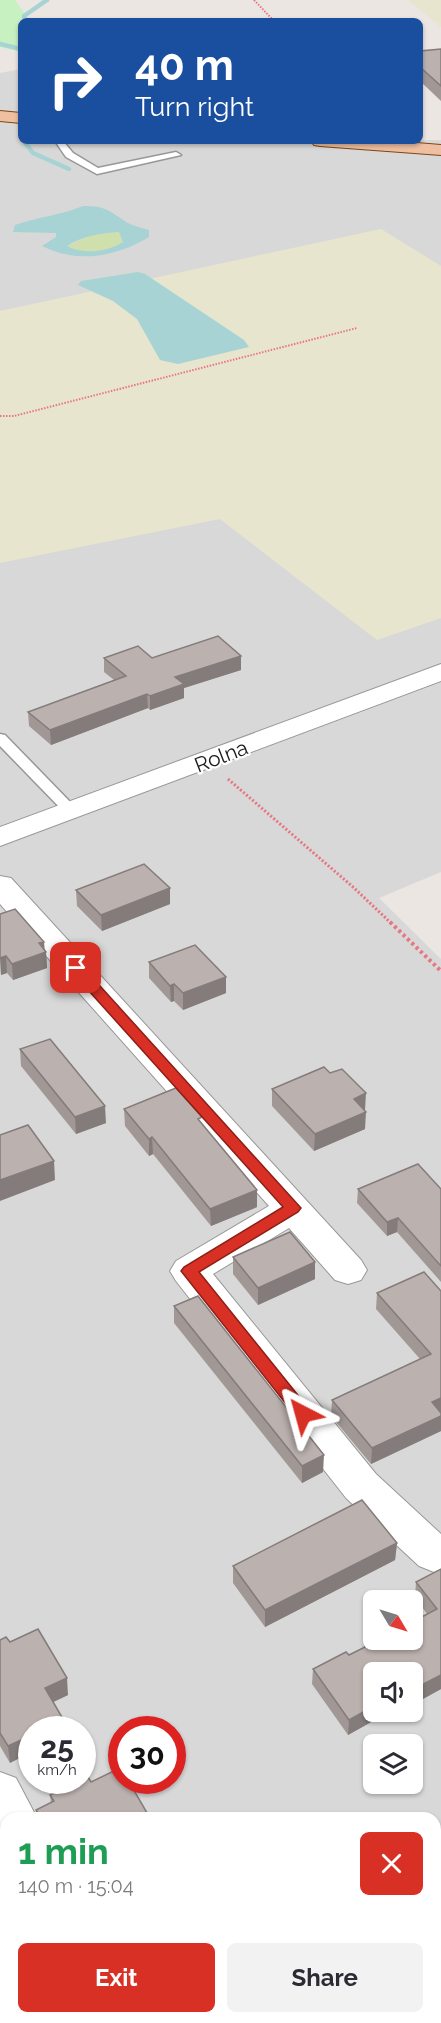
<!DOCTYPE html>
<meta charset="utf-8">
<style>
:root{--surface:#fff;--page:#f2f2f3;--text:#2b2b33;--muted:#7c7c81;--accent:#d93025}
body{margin:0;font-family:Raleway,sans-serif;background:var(--page);color:var(--text);height:100vh;display:flex;flex-direction:column;font-size:22px;white-space:nowrap}
*{box-sizing:border-box;margin:0}
p{font-size:20px;color:var(--muted)}
.icon{flex:none;width:33px;height:33px;fill:none;stroke:currentColor;stroke-width:2;stroke-linecap:round;stroke-linejoin:round}
.map{position:relative;flex:1;overflow:hidden}
.sheet{position:absolute;left:0px;top:1812px;width:441px;height:212px;display:flex;flex-direction:column;background:var(--surface);border-radius:18px 18px 0 0;box-shadow:0 2px 4px #0004}
.sheet>*{flex:none}
.banner{position:absolute;left:18px;top:18px;width:405px;height:126px;border-radius:9px;box-shadow:0 2px 4px #0004;background:#1a4fa0;color:#fff;overflow:hidden}
.needle{width:39px;rotate:128deg}
.buttons{position:absolute;left:363px;top:1590px;display:grid;gap:12px}
.buttons a{display:grid;place-items:center;width:60px;height:60px;border-radius:9px;background:var(--surface);box-shadow:0 2px 4px #0004;font-size:30px}
.speed{position:absolute;left:18px;top:1716px;display:flex;gap:12px;font-size:30px;font-weight:700;text-align:center}
.speed>*{display:grid;place-content:center;width:78px;height:78px;border-radius:50%;background:var(--surface);box-shadow:0 2px 4px #0004;line-height:1}
.speed small{font-size:15px;font-weight:400}
.speed .limit{border:9px solid #d22;background:#fff;color:#111}
.pin{position:absolute;display:grid;place-items:center;width:51px;height:51px;color:#fff;margin:-26px;border-radius:12px;box-shadow:0 3px 9px #0006}
.me{position:absolute;width:66px;margin:-33px;rotate:321deg;stroke-linejoin:round;filter:drop-shadow(0 0 4px #0008)}
.turn{display:flex;align-items:center;gap:21px;height:126px;padding:0 18px;font-size:27px}
.turn .icon{width:78px;height:78px;stroke-width:2.5}
.turn b{display:block;font-size:42px;line-height:51px}
.round{display:grid;place-items:center;flex:none;width:63px;height:63px;border-radius:9px;background:var(--page)}
.summary{display:flex;align-items:center;justify-content:space-between;height:102px;padding:0 18px}
h1{font-size:36px;font-weight:700;line-height:45px;color:#1e9e55}
.primary-button{display:flex;gap:12px;margin-top:auto;padding:12px 18px}
.primary-button a{flex:1;height:69px;border-radius:9px;background:var(--accent);color:#fff;font-size:24px;font-weight:700;line-height:69px;text-align:center}
.primary-button a+a{background:var(--page);color:var(--text)}
.map>svg:first-child{display:block}
</style>
<div class="map">
<svg width="441" height="2023" viewBox="0 0 441 2023">
<rect width="100%" height="100%" fill="#ebe6e2"/>
<path fill="#d9d8d8" fill-rule="evenodd" d="M21,69V141L441,140V872L379,898L441,959V2023H0V73ZM374,1600H412V1640H374ZM374,1672H412V1712H374ZM32,1730H82V1780H32ZM122,1730H172V1780H122ZM374,1744H412V1784H374ZM6,1818H435V2018H6Z"/>
<g fill="#e8e5ce">
<polygon points="408,0 441,0 441,27"/>
<polygon points="381,229 441,266 441,618 377,640 220,519 0,563 0,311"/>
</g>
<path fill="#d0e0ad" d="M119,232L123,242C106,252 84,255 67,246L92,235Z"/>
<polygon fill="#c8f1c2" points="0,0 15,0 30,21 21,21 21,52 0,47"/>
<g fill="#a7d3d4" fill-rule="evenodd">
<path d="M83,206C106,206 108,210 126,222C133,226 142,228 149,230V237C116,257 77,264 42,246L56,237V233L13,232L15,225C38,217 61,215 83,206ZM119,232L123,242C107,252 83,255 67,246C82,236 101,233 119,232Z"/>
<polygon points="138,272 145,274 244,340 249,347 178,364 160,360 137,319 113,301 78,285 81,281"/>
</g>
<g fill="none" stroke-linecap="round" stroke-linejoin="round">
<g stroke="#a7d3d4" stroke-width="4.5">
<polyline points="25,21 24,16 47,0"/>
<polyline points="0,44 21,49"/>
<polyline points="24,141 33,153 69,169"/>
</g>
<g stroke="#989898" stroke-width="3">
<g id="service">
<polygon points="55,141 63,141 73,153 98,168 176,152 181,155 97,174 66,157"/>
<polygon points="0,734 5,735 76,808 78,811 76,814 66,814 0,746"/>
</g>
</g>
<g stroke="#989898" stroke-width="2">
<g id="minor">
<polygon points="0,876 11,878 361,1260 367,1270 361,1280 348,1284 335,1280 289,1228 213,1274 376,1474 441,1534 441,1569 434,1572 419,1566 346,1498 176,1281 170,1271 176,1261 269,1206 0,904"/>
<polygon points="0,1772 16,1778 37,1818 6,1818 6,1836 0,1834"/>
<polygon points="98,2018 150,2018 152,2023 100,2023"/>
</g>
</g>
<g stroke="#989898" stroke-width="2">
<polygon id="tertiary" points="441,664 441,681 0,846 0,827"/>
</g>
<g stroke="#804612" stroke-width="2">
<g id="primary">
<polygon points="0,111 21,113 21,123 0,121"/>
<polygon points="311,141 393,141 441,145 441,155 320,146 314,145"/>
</g>
</g>
<g stroke="#e87681" stroke-width="2" stroke-dasharray="1.5 1.5" stroke-linecap="butt">
<polyline points="254,0 274,21"/>
<polyline points="0,416 14,416 357,328"/>
</g>
<polyline stroke="#e87681" stroke-width="3" stroke-dasharray="2 2" stroke-linecap="butt" points="228,779 353,887 392,924"/>
<polyline stroke="#e87681" stroke-width="4" stroke-dasharray="3 3" stroke-linecap="butt" points="390,922 441,971"/>
<use href="#service" fill="#fff" fill-rule="evenodd"/>
<use href="#minor" fill="#fff" fill-rule="evenodd"/>
<use href="#tertiary" fill="#fff" fill-rule="evenodd"/>
<use href="#primary" fill="#efbfa2" fill-rule="evenodd"/>
</g>
<g fill="#a19896">
<polygon points="441,49 441,101 420,81 420,51"/>
<polygon points="104,658 152,658 241,670 184,688 184,698 150,710 148,708 51,745 29,726 28,712 114,680 104,672"/>
<polygon points="76,890 170,904 102,931 77,906"/>
<polygon points="0,914 45,950 46,952 47,968 13,980 7,973 1,975"/>
<polygon points="149,962 226,977 226,993 183,1010 174,1001 171,1002 149,978"/>
<polygon points="20,1049 106,1123 76,1134 21,1066"/>
<polygon points="272,1089 365,1110 365,1129 314,1151 272,1106"/>
<polygon points="124,1109 202,1124 257,1207 211,1226 153,1154 149,1156 125,1126"/>
<polygon points="358,1189 441,1189 441,1282 397,1232 387,1236 357,1203"/>
<polygon points="233,1257 315,1262 315,1279 258,1305 233,1274"/>
<polygon points="441,1291 441,1431 371,1464 331,1416 332,1400 420,1359 376,1309 377,1293"/>
<polygon points="174,1306 323,1472 302,1483 174,1323"/>
<polygon points="397,1543 395,1560 265,1627 233,1583 233,1566"/>
<polygon points="441,1569 441,1689 412,1705 412,1672 374,1712 400,1712 391,1716 389,1712 348,1735 312,1684 313,1669 349,1655 427,1614 415,1597 416,1582"/>
<polygon points="0,1640 10,1642 68,1695 53,1702 10,1763 0,1746"/>
<polygon points="50,1795 150,1818 37,1818 36,1810 51,1803"/>
<polygon points="147,2018 237,2018 241,2023 148,2023"/>
</g>
<g fill="#837c7a">
<polygon points="241,656 241,670 184,688 184,698 150,710 150,696 175,677"/>
<polygon points="147,694 148,708 51,745 50,730"/>
<polygon points="170,888 170,904 102,931 101,915"/>
<polygon points="44,942 45,952 46,952 47,968 13,980 12,964 39,943"/>
<polygon points="6,956 7,973 1,975 0,958"/>
<polygon points="226,977 226,993 183,1010 183,993"/>
<polygon points="174,984 174,1001 171,1002 170,986"/>
<polygon points="366,1093 365,1110 353,1116 354,1099"/>
<polygon points="105,1106 106,1123 76,1134 75,1117"/>
<polygon points="366,1112 365,1129 314,1151 315,1134"/>
<polygon points="152,1137 153,1154 149,1156 149,1139"/>
<polygon points="54,1161 55,1180 0,1201 0,1180"/>
<polygon points="257,1190 257,1207 211,1226 210,1209"/>
<polygon points="398,1218 397,1232 387,1236 387,1222"/>
<polygon points="315,1262 315,1279 258,1305 258,1288"/>
<polygon points="441,1398 441,1413 432,1402"/>
<polygon points="441,1416 441,1431 371,1464 372,1448"/>
<polygon points="324,1455 323,1472 302,1483 302,1466"/>
<polygon points="397,1543 395,1560 265,1627 265,1610"/>
<polygon points="441,1675 441,1689 412,1705 412,1690"/>
<polygon points="67,1678 68,1695 47,1705 45,1688"/>
<polygon points="374,1706 374,1712 389,1712 348,1735 349,1720"/>
<polygon points="392,1712 400,1712 391,1716"/>
<polygon points="63,1719 64,1730 42,1730"/>
<polygon points="32,1735 32,1752 10,1763 8,1746"/>
</g>
<g fill="#bbb1af" stroke="#837c7a" stroke-width="1.5">
<polygon points="441,49 441,86 420,67 420,51"/>
<polygon points="218,636 241,656 175,677 184,684 150,696 147,694 50,730 28,712 126,676 104,658 138,646 152,658"/>
<polygon points="144,864 170,888 101,915 76,890"/>
<polygon points="15,909 44,942 39,943 46,952 12,964 6,956 0,958 0,914"/>
<polygon points="195,945 226,977 183,993 174,984 170,986 149,962"/>
<polygon points="50,1039 105,1106 75,1117 20,1049"/>
<polygon points="324,1067 330,1073 342,1069 366,1093 354,1099 366,1112 315,1134 272,1089"/>
<polygon points="176,1088 202,1117 198,1119 257,1190 210,1209 152,1137 149,1139 124,1109"/>
<polygon points="28,1125 54,1161 0,1180 0,1135"/>
<polygon points="418,1164 441,1189 441,1266 398,1218 387,1222 358,1189"/>
<polygon points="290,1232 315,1262 258,1288 233,1257"/>
<polygon points="424,1272 441,1291 441,1398 432,1402 441,1413 441,1416 372,1448 332,1400 431,1354 377,1293"/>
<polygon points="198,1296 324,1455 302,1466 174,1306"/>
<polygon points="362,1500 397,1543 265,1610 233,1566"/>
<polygon points="441,1569 441,1675 412,1690 412,1672 374,1672 374,1706 349,1720 313,1669 346,1652 349,1655 379,1640 412,1640 412,1622 437,1609 416,1582"/>
<polygon points="38,1629 67,1678 45,1688 63,1719 42,1730 32,1730 32,1735 8,1746 0,1733 0,1640 6,1637 10,1642"/>
<polygon points="120,1768 122,1771 122,1780 128,1780 150,1818 41,1818 36,1810 54,1801 50,1795 80,1780 82,1780 82,1779 88,1777 91,1782"/>
<polygon points="152,2018 237,2018 241,2023 155,2023"/>
</g>
<polygon fill="#d93025" stroke="#8d1f18" stroke-width="1.5" points="76,964 81,965 301,1208 298,1212 199,1272 309,1409 312,1414 309,1419 303,1420 298,1419 181,1271 184,1267 283,1207 71,971 70,968 71,965"/>
<g text-anchor="middle" dominant-baseline="central" stroke-width="4.5" stroke-linejoin="round" paint-order="stroke">
<g font-size="21" fill="#1b1b1b" stroke="#fff">
<text transform="translate(221 756) rotate(-21)">Rolna</text>
</g>
</g>
</svg>
<div class="buttons">
<a><svg class="needle" viewBox="-14 -14 28 28"><path d="M0-13l5 13h-10z" fill="#e53935"/><path d="M0 13l5-13h-10z" fill="#7c7c81"/></svg></a>
<a><svg class="icon" aria-label="sound" viewBox="0 0 24 24"><path d="M4 9h4l5-4v14l-5-4H4zM17 9q2 3 0 6"/></svg></a>
<a><svg class="icon" aria-label="layers" viewBox="0 0 24 24"><path d="M12 4l9 5-9 5-9-5zM3 14l9 5 9-5"/></svg></a>
</div>
<div class="speed"><div>25<small>km/h</small></div><div class="limit">30</div></div>
<div class="pin" style="left:76px;top:968px;background:#d93025"><svg class="icon" aria-label="arrive" viewBox="0 0 24 24"><path d="M6 21V4h12l-3 4 3 4H6"/></svg></div>
<svg class="me" style="left:303px;top:1414px" viewBox="-20 -20 40 40"><path d="M0-17L14 15 0 8-14 15z" fill="#d93025" stroke="#fff" stroke-width="4"/></svg>
<div class="banner">
<div class="turn"><svg class="icon" aria-label="right" viewBox="0 0 24 24"><path d="M7 20v-9h11M14 6l5 5-5 5"/></svg><div><b>40 m</b>Turn right</div></div>
</div>
<section class="sheet">
<div class="summary"><div><h1>1 min</h1><p>140 m · 15:04</p></div><a class="round" style="background:#d93025;color:#fff"><svg class="icon" aria-label="close" viewBox="0 0 24 24"><path d="M6 6l12 12M18 6L6 18"/></svg></a></div>
<div class="primary-button"><a>Exit</a><a>Share</a></div>
</section>
</div>
